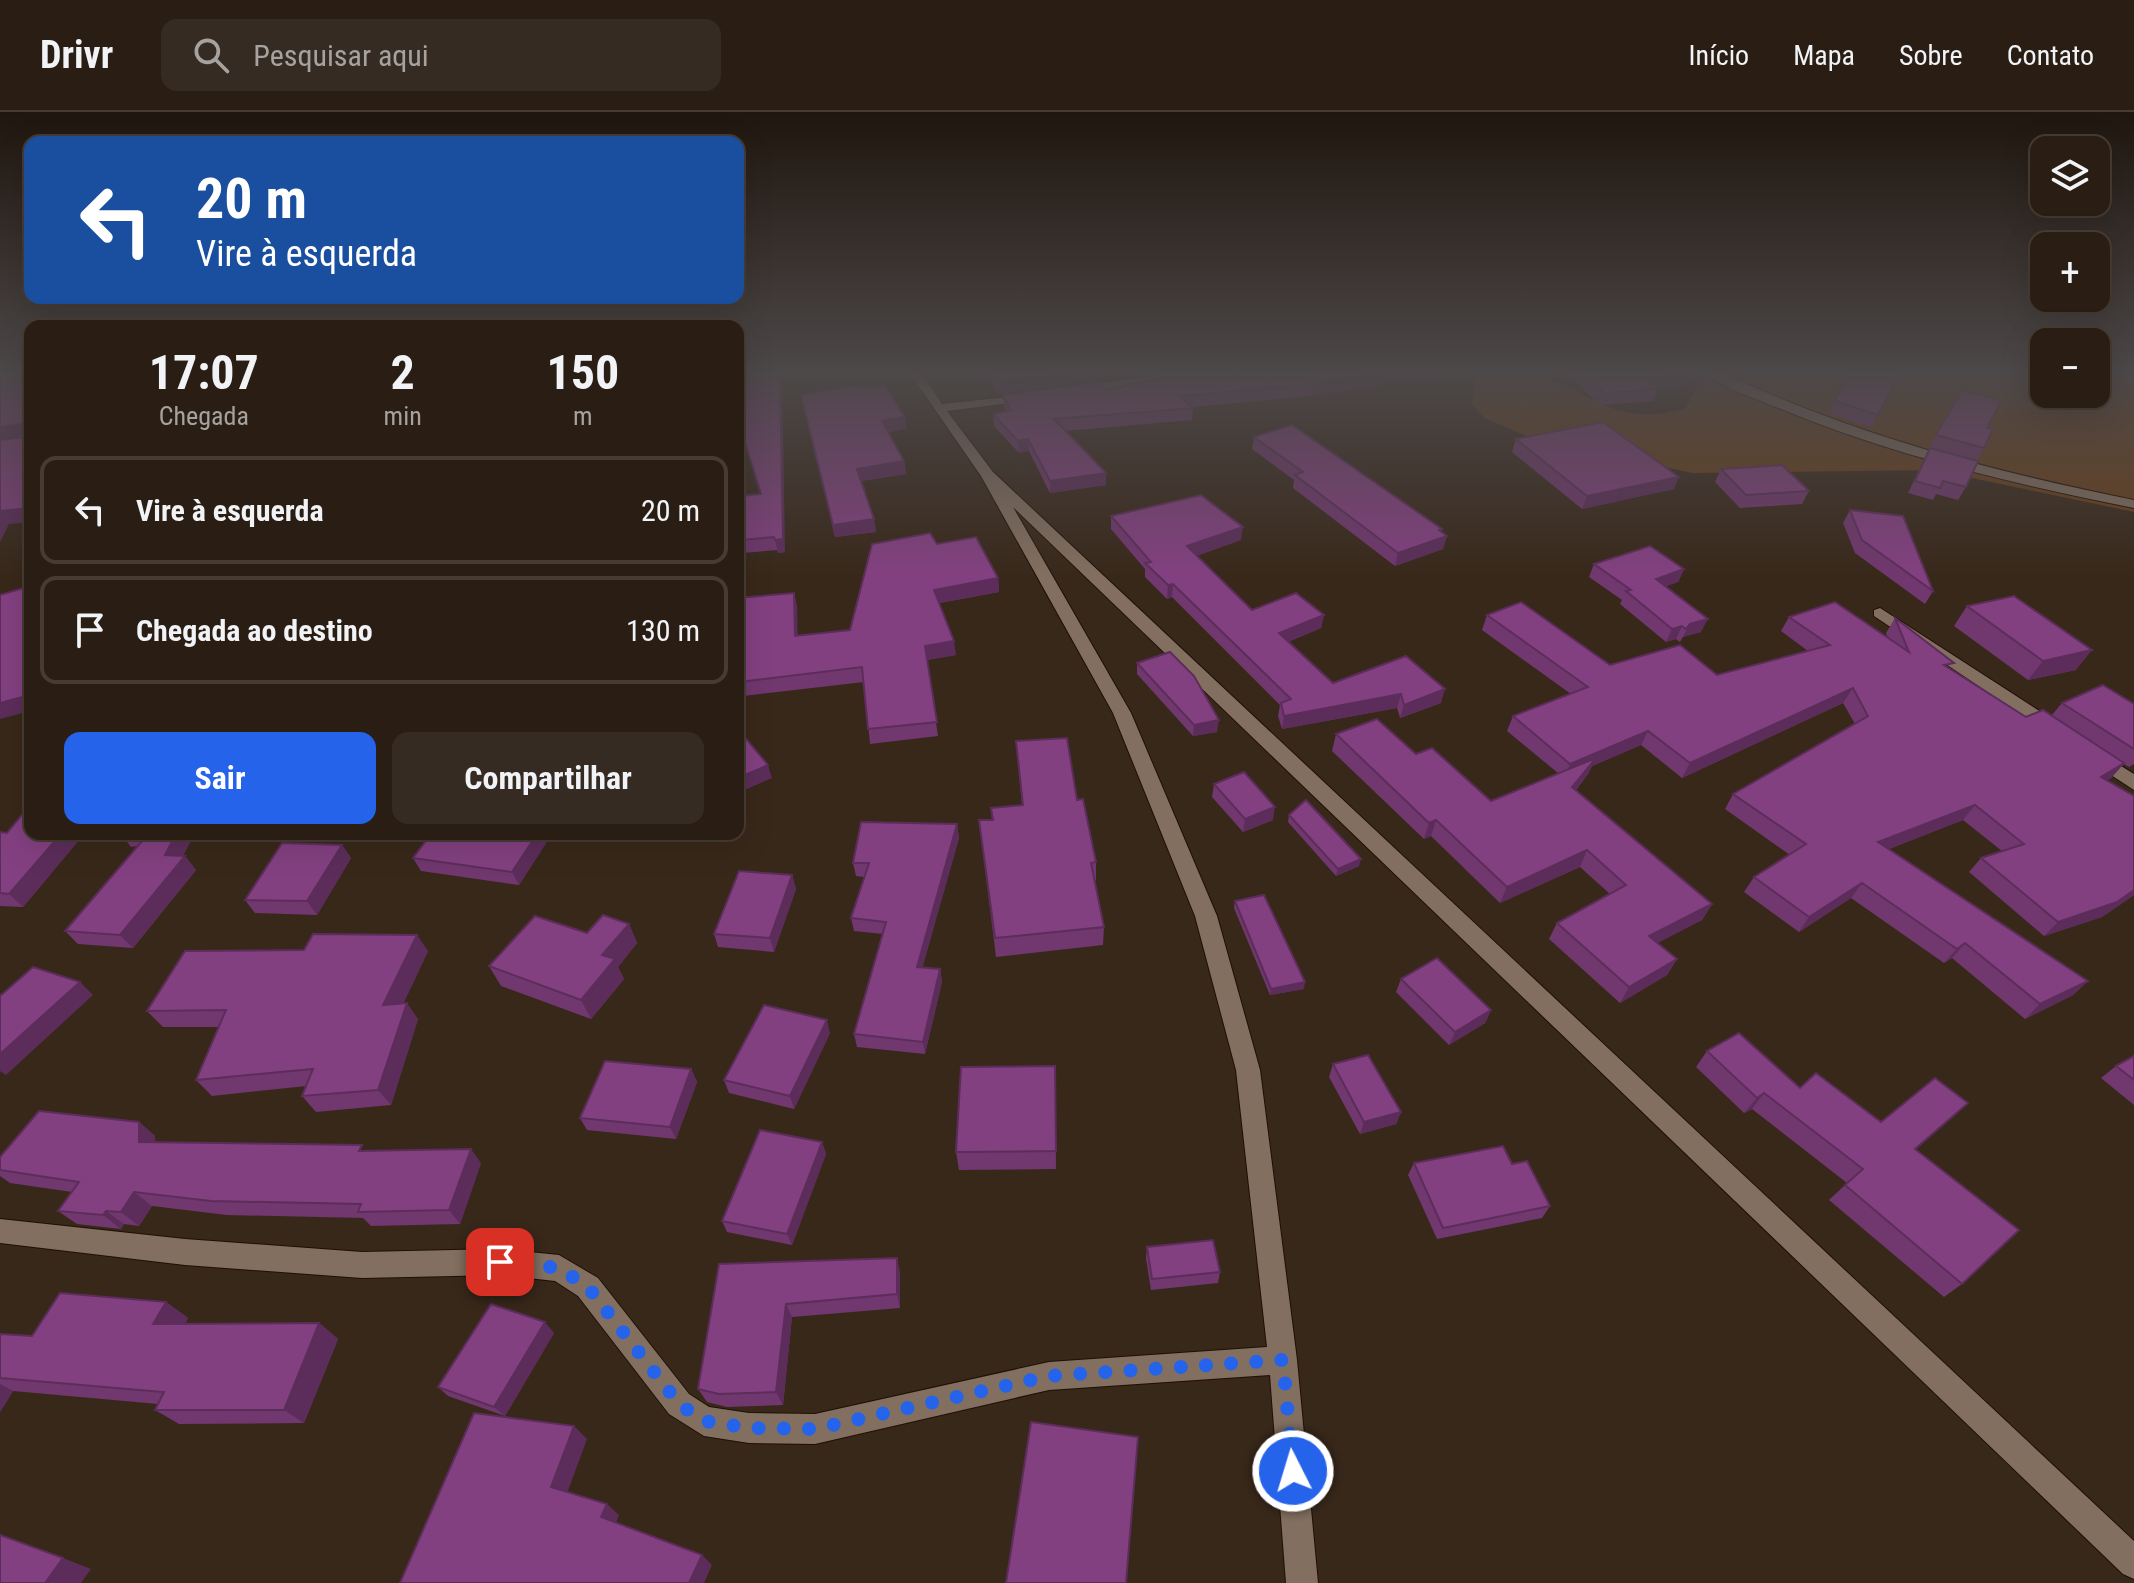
<!DOCTYPE html>
<html lang="pt">
<meta charset="utf-8">
<style>
:root{--surface:#2a1e14;--page:#362b22;--text:#f1f3f6;--muted:#a5a2a0;--line:#463c34;--accent:#2563eb}
body{margin:0;font-family:"Roboto Condensed",sans-serif;background:var(--page);color:var(--text);height:100vh;display:flex;flex-direction:column;font-size:30px;white-space:nowrap}
*{box-sizing:border-box;margin:0}
p{font-size:26px;color:var(--muted)}
.icon{flex:none;width:44px;height:44px;fill:none;stroke:currentColor;stroke-width:2;stroke-linecap:round;stroke-linejoin:round}
.map{position:relative;flex:1;overflow:hidden}
.side{position:absolute;left:24px;top:208px;width:720px;height:520px;display:flex;flex-direction:column;background:var(--surface);border-radius:16px;box-shadow:0 8px 32px #0002,0 0 0 2px var(--line)}
.side>*{flex:none}
.top-card{position:absolute;left:24px;top:24px;width:720px;height:168px;border-radius:16px;box-shadow:0 8px 32px #0002,0 0 0 2px var(--line);background:#1a4fa0;color:#fff;overflow:hidden}
.tools{position:absolute;left:2030px;top:24px;display:grid;gap:16px}
.tools a{display:grid;place-items:center;width:80px;height:80px;border-radius:16px;background:var(--surface);box-shadow:0 8px 32px #0002,0 0 0 2px var(--line);font-size:40px}
.pin{position:absolute;display:grid;place-items:center;width:68px;height:68px;color:#fff;margin:-34px;border-radius:16px;box-shadow:0 4px 12px #0006}
.me{position:absolute;width:88px;margin:-44px;rotate:355deg;stroke-linejoin:round;filter:drop-shadow(0 0 6px #0008)}
.turn{display:flex;align-items:center;gap:28px;height:168px;padding:0 40px;font-size:36px}
.turn .icon{width:104px;height:104px;stroke-width:2.5}
.turn b{display:block;font-size:56px;line-height:68px}
.eta{display:flex;justify-content:space-evenly;align-items:center;height:136px;text-align:center}
.eta b{font-size:48px;font-weight:700;line-height:56px}
.action{display:flex;gap:16px;margin-top:auto;padding:16px 40px}
.action a{flex:1;height:92px;border-radius:16px;background:var(--accent);color:#fff;font-size:32px;font-weight:700;line-height:92px;text-align:center}
.action a+a{background:var(--page);color:var(--text)}
ul{padding:0;list-style:none}
li{display:flex;align-items:center;gap:24px;height:108px;margin:0 16px 12px;padding:0 24px;border:4px solid var(--line);border-radius:16px}
li div{flex:1}
li b{display:block;font-size:30px}
li em{font-style:normal}
header{display:flex;align-items:center;gap:48px;box-sizing:border-box;height:112px;padding:0 40px;background:var(--surface);border-bottom:2px solid var(--line)}
header strong{font-size:38px}
nav{display:flex;gap:44px;margin-inline-start:auto;font-size:28px}
.search{width:560px;height:72px;background:var(--page);display:flex;align-items:center;gap:20px;box-sizing:border-box;padding:0 28px;border-radius:16px;color:var(--muted);font-size:30px}
.map>svg:first-child{display:block}
</style>
<header>
<strong>Drivr</strong>
<div class="search"><svg class="icon" aria-label="search" viewBox="0 0 24 24"><circle cx="10" cy="10" r="6"/><path d="M15 15l6 6"/></svg>Pesquisar aqui</div>
<nav><a>Início</a><a>Mapa</a><a>Sobre</a><a>Contato</a></nav>
</header>
<div class="map">
<svg width="2134" height="1471" viewBox="0 0 2134 1471">
<rect width="100%" height="100%" fill="#38281a"/>
<path fill="#693f17" d="M1489,260C1503,260 1520,257 1533,261C1593,280 1615,317 1686,296L1699,269V260H2044V282H2096V260H2134V400L1934,358L1692,361L1531,326L1484,306L1472,292L1474,265Z"/>
<g fill="none" stroke-linecap="round" stroke-linejoin="round">
<g stroke="#1f1004" stroke-width="2">
<g id="minor">
<polygon points="909,260 921,260 942,292 1033,282 1034,285 1028,289 947,299 993,360 2134,1429 2134,1467 2123,1462 1013,395 1131,601 1217,804 1260,958 1297,1248 1318,1471 1286,1471 1270,1263 1049,1278 815,1332 749,1331 704,1324 669,1302 578,1184 555,1169 500,1163 362,1166 185,1153 0,1131 0,1107 185,1127 362,1140 500,1137 559,1143 598,1166 689,1282 709,1295 749,1301 815,1302 1049,1250 1267,1235 1236,958 1195,804 1113,601 981,364"/>
<polygon points="1180,260 1216,260 1079,282 1073,278 1079,274"/>
<path d="M1704,260H1721C1853,323 1991,359 2134,388V396C2014,372 1895,344 1781,297C1756,287 1725,277 1704,260Z"/>
<polygon points="1880,496 2061,613 2064,617 2061,621 2049,621 1874,504 1874,498"/>
<polygon points="2095,638 2134,662 2134,678 2088,648 2086,644"/>
</g>
</g>
<use href="#minor" fill="#826f5f" fill-rule="evenodd"/>
</g>
<g fill="#71376f">
<polygon points="738,260 785,440 778,441 777,438 743,441 740,428 760,382 742,320 743,290 738,290"/>
<polygon points="987,260 1092,260 1092,269 997,282"/>
<polygon points="1235,260 1452,260 1312,284 1192,295 1193,296 1192,308 1065,319 1106,373 1050,381 1029,339 1019,341 994,314 993,302 1006,299 1004,294 1003,283 1106,278 1235,266"/>
<polygon points="1565,260 1712,260 1709,268 1658,276 1654,289 1600,293"/>
<polygon points="1901,260 1871,315 1829,301 1835,289"/>
<polygon points="863,276 905,305 906,317 889,320 904,349 906,362 861,369 874,407 876,420 835,425 801,283"/>
<polygon points="1962,278 1987,316 1984,336 1977,349 1929,335"/>
<polygon points="1254,325 1442,417 1442,420 1447,424 1443,437 1395,454 1293,376 1294,368 1252,337"/>
<polygon points="1516,327 1674,377 1582,397 1512,340"/>
<polygon points="1930,336 1966,375 1958,388 1936,382 1933,388 1908,381"/>
<polygon points="1721,357 1809,379 1802,392 1740,396 1715,370"/>
<polygon points="1850,398 1933,479 1925,492 1855,441 1843,411"/>
<polygon points="1111,404 1241,428 1196,444 1252,498 1324,503 1321,516 1288,530 1333,571 1406,544 1441,591 1400,606 1397,596 1282,617 1278,604 1280,593 1172,485 1167,487 1145,465 1145,457 1111,417"/>
<polygon points="937,432 998,466 999,480 939,491 956,543 927,548 938,624 870,632 864,570 743,584 744,590 738,591 738,486 794,481 797,495 797,523 850,518"/>
<polygon points="1594,452 1684,457 1678,470 1666,474 1701,520 1683,525 1680,530 1676,527 1666,530 1620,492 1622,488 1589,465"/>
<polygon points="1967,494 2076,558 2028,568 1954,514"/>
<polygon points="1487,503 1610,553 1717,563 1808,539 1781,519 1789,505 1888,526 1886,521 1895,506 1950,557 2026,605 2051,604 2062,591 2134,592 2134,652 2129,655 2124,652 2111,666 2107,668 2134,684 2134,783 2102,805 2044,824 1969,760 1981,746 2002,739 1963,708 1889,737 2088,869 2073,883 2025,907 1952,846 1944,851 1851,786 1799,820 1744,780 1754,765 1790,743 1725,697 1733,682 1855,612 1843,591 1682,666 1641,633 1592,654 1588,662 1576,678 1712,792 1702,808 1657,831 1677,847 1667,863 1620,891 1549,827 1557,811 1610,782 1580,755 1500,791 1431,724 1424,727 1332,639 1336,622 1416,642 1491,689 1558,661 1507,619 1513,604 1571,582 1482,518"/>
<polygon points="1137,551 1217,620 1193,624 1137,562"/>
<polygon points="1016,629 1077,688 1096,750 1096,769 1094,769 1104,815 1103,833 996,845 979,708 992,708 991,696 1022,693"/>
<polygon points="1214,672 1273,708 1243,720 1212,685"/>
<polygon points="1289,703 1359,754 1336,764 1288,710"/>
<polygon points="957,712 959,726 922,856 940,857 942,870 925,942 857,935 854,922 883,822 854,819 851,806 864,765 856,764 853,751"/>
<polygon points="0,720 30,722 84,722 23,795 0,794"/>
<polygon points="121,722 194,722 183,744 185,744 196,758 133,836 78,832 65,819 138,734 131,735"/>
<polygon points="546,731 519,773 421,759 413,746"/>
<polygon points="342,733 351,746 317,803 255,801 245,788"/>
<polygon points="792,763 796,777 774,840 718,835 714,822"/>
<polygon points="1235,789 1304,877 1270,883 1234,796"/>
<polygon points="629,812 637,831 618,855 624,867 591,907 501,874 489,854 587,821"/>
<polygon points="428,839 403,892 418,907 391,993 316,1000 302,984 306,974 212,984 196,968 219,915 163,915 147,899"/>
<polygon points="1401,867 1491,898 1485,911 1449,933 1396,880"/>
<polygon points="830,921 794,997 729,981 724,968"/>
<polygon points="1707,939 1881,1010 1968,991 1916,1037 1962,1172 1944,1185 1829,1088 1847,1071 1752,997 1744,1001 1696,955"/>
<polygon points="2134,944 2134,993 2101,966 2116,954"/>
<polygon points="1333,952 1401,1000 1396,1012 1360,1022 1329,965"/>
<polygon points="1055,954 1056,1057 959,1058 956,1040"/>
<polygon points="691,957 697,970 676,1027 587,1018 580,1006"/>
<polygon points="139,1010 155,1024 155,1030 367,1039 481,1051 460,1112 371,1114 363,1106 227,1103 152,1094 139,1114 124,1112 121,1117 77,1112 58,1099 72,1080 10,1071 0,1064 0,1045"/>
<polygon points="822,1030 826,1042 792,1133 727,1120 722,1109"/>
<polygon points="1414,1051 1512,1052 1550,1094 1542,1106 1437,1127 1408,1063"/>
<polygon points="1147,1135 1220,1160 1218,1171 1151,1178 1146,1146"/>
<polygon points="719,1152 900,1160 900,1196 792,1205 783,1293 727,1295 707,1290 698,1277"/>
<polygon points="166,1190 188,1206 185,1212 319,1211 338,1227 304,1311 179,1312 155,1298 158,1292 13,1279 0,1300 0,1222 32,1224"/>
<polygon points="554,1221 505,1304 448,1284 438,1275"/>
</g>
<g fill="#5c2d5a">
<polygon points="780,260 782,260 785,440 778,441 775,428"/>
<polygon points="1076,260 1092,260 1092,269 997,282 997,271"/>
<polygon points="1384,260 1452,260 1312,284 1314,272"/>
<polygon points="1685,260 1712,260 1709,268 1642,279 1647,266"/>
<polygon points="905,305 906,317 884,321 882,309"/>
<polygon points="21,312 30,325 0,328 0,315"/>
<polygon points="1028,327 1029,339 1019,341 1018,329"/>
<polygon points="904,349 906,362 859,369 857,357"/>
<polygon points="1106,361 1106,373 1050,381 1050,369"/>
<polygon points="1679,365 1674,377 1582,397 1587,384"/>
<polygon points="30,396 30,410 9,412 0,430 0,399"/>
<polygon points="874,407 876,420 835,425 833,413"/>
<polygon points="1243,415 1241,428 1186,447 1187,434"/>
<polygon points="1442,417 1440,426 1447,424 1443,437 1395,454 1398,441"/>
<polygon points="1684,457 1678,470 1650,480 1656,467"/>
<polygon points="998,466 999,480 935,492 934,478"/>
<polygon points="1173,472 1172,485 1167,487 1168,473"/>
<polygon points="794,481 797,495 798,538 795,524"/>
<polygon points="1324,503 1321,516 1277,534 1279,521"/>
<polygon points="1708,507 1701,520 1683,525 1680,530 1690,512"/>
<polygon points="1682,514 1676,527 1666,530 1672,517"/>
<polygon points="954,529 956,543 927,548 925,534"/>
<polygon points="2092,538 2076,558 2028,568 2043,549"/>
<polygon points="740,570 744,590 738,591 738,576"/>
<polygon points="1853,576 1843,591 1682,666 1690,651"/>
<polygon points="1445,577 1441,591 1400,606 1404,593"/>
<polygon points="1401,582 1397,596 1282,617 1284,604"/>
<polygon points="30,583 30,599 0,607 0,591"/>
<polygon points="1219,608 1217,620 1193,624 1194,613"/>
<polygon points="1648,619 1641,633 1592,654 1588,662 1565,691 1572,675 1564,666 1570,652"/>
<polygon points="2124,651 2111,666 2088,680 2101,665"/>
<polygon points="768,653 772,666 738,681 738,666"/>
<polygon points="1975,693 1963,708 1868,745 1878,730"/>
<polygon points="1275,695 1273,708 1243,720 1245,707"/>
<polygon points="1436,708 1431,724 1424,727 1429,711"/>
<polygon points="957,712 959,726 919,868 917,855"/>
<polygon points="61,722 84,722 23,795 9,782"/>
<polygon points="176,722 194,722 179,751 185,744 196,758 133,836 120,823"/>
<polygon points="537,722 542,722 546,731 519,773 512,760"/>
<polygon points="342,733 351,746 317,803 307,789"/>
<polygon points="1587,738 1580,755 1500,791 1507,775"/>
<polygon points="1361,747 1359,754 1336,764 1338,757"/>
<polygon points="792,763 796,777 774,840 770,826"/>
<polygon points="1862,771 1851,786 1799,820 1809,805"/>
<polygon points="2134,778 2134,783 2102,805 2044,824 2058,810"/>
<polygon points="1712,792 1702,808 1640,840 1649,824"/>
<polygon points="629,812 637,831 618,855 624,867 591,907 581,888 602,843"/>
<polygon points="417,823 428,839 395,909 383,893"/>
<polygon points="1965,831 1952,846 1944,851 1957,837"/>
<polygon points="1677,847 1667,863 1620,891 1629,875"/>
<polygon points="940,857 942,870 925,942 923,930"/>
<polygon points="2088,869 2073,883 2025,907 2040,892"/>
<polygon points="80,870 93,883 6,963 0,959 0,942"/>
<polygon points="1305,870 1304,877 1270,883 1271,877"/>
<polygon points="407,891 418,907 391,993 378,978"/>
<polygon points="1491,898 1485,911 1449,933 1455,920"/>
<polygon points="827,908 830,921 794,997 790,984"/>
<polygon points="691,957 697,970 676,1027 670,1015"/>
<polygon points="1764,981 1752,997 1744,1001 1757,986"/>
<polygon points="1968,991 1952,1006 1899,1052 1915,1037"/>
<polygon points="1401,1000 1396,1012 1360,1022 1364,1010"/>
<polygon points="139,1010 155,1024 156,1044 139,1030"/>
<polygon points="822,1030 826,1042 792,1133 787,1122"/>
<polygon points="471,1037 481,1051 460,1112 449,1098"/>
<polygon points="134,1080 152,1094 139,1114 121,1100"/>
<polygon points="106,1099 124,1112 121,1117 103,1103"/>
<polygon points="897,1146 900,1160 900,1196 897,1182"/>
<polygon points="166,1190 188,1206 176,1227 153,1212"/>
<polygon points="786,1192 792,1205 783,1293 776,1280"/>
<polygon points="545,1210 554,1221 505,1304 494,1295"/>
<polygon points="319,1211 338,1227 304,1311 284,1298"/>
<polygon points="0,1272 13,1279 0,1300"/>
<polygon points="574,1314 587,1327 565,1387 551,1375"/>
<polygon points="607,1392 619,1403 614,1416 601,1405"/>
<polygon points="702,1443 712,1453 704,1471 689,1471"/>
<polygon points="63,1446 91,1457 81,1471 45,1471"/>
</g>
<g fill="#834081" stroke="#5c2d5a" stroke-width="2">
<polygon points="0,260 30,260 30,396 0,399 0,328 23,325 24,315 21,312 0,315"/>
<polygon points="738,260 780,260 783,427 775,428 774,425 740,428 741,384 761,382 742,320 743,278 738,278"/>
<polygon points="992,260 1076,260 997,271"/>
<polygon points="1185,260 1225,260 1236,267 1235,260 1384,260 1314,272 1180,284 1193,296 1054,307 1106,361 1050,369 1028,327 1018,329 993,302 1011,298 1003,283 1101,270 1106,278"/>
<polygon points="1582,260 1685,260 1647,266 1658,277 1605,281"/>
<polygon points="1852,260 1901,260 1878,303 1835,289"/>
<polygon points="861,273 863,276 885,274 905,305 882,309 904,349 857,357 874,407 833,413 801,283"/>
<polygon points="1962,278 2001,289 1987,316 1993,317 1984,336 1936,323"/>
<polygon points="1603,310 1679,365 1587,384 1516,327"/>
<polygon points="1292,313 1442,417 1439,418 1447,424 1398,441 1295,363 1303,360 1254,325"/>
<polygon points="1930,336 1978,349 1966,375 1943,369 1940,376 1915,369"/>
<polygon points="1782,353 1809,379 1746,383 1721,357"/>
<polygon points="1201,383 1243,415 1187,434 1252,498 1296,481 1324,503 1279,521 1333,571 1406,544 1445,577 1404,593 1401,582 1284,604 1281,591 1291,587 1173,472 1168,473 1145,451 1151,450 1111,404"/>
<polygon points="1850,398 1903,404 1933,479 1862,428"/>
<polygon points="930,421 937,432 976,425 998,466 934,478 954,529 925,534 937,610 868,617 862,555 740,570 740,576 738,576 738,486 794,481 795,524 850,518 872,432"/>
<polygon points="1650,434 1684,457 1656,467 1708,507 1690,512 1686,517 1682,514 1672,517 1626,479 1631,478 1594,452"/>
<polygon points="30,474 30,583 0,591 0,483"/>
<polygon points="2014,484 2092,538 2043,549 1967,494"/>
<polygon points="1521,490 1610,553 1680,533 1717,563 1830,533 1789,505 1835,490 1909,540 1895,506 1954,551 1944,553 2026,605 2043,598 2124,651 2101,665 2134,684 2134,778 2117,790 2058,810 1981,746 2024,732 1975,693 1878,730 2088,869 2040,892 1965,831 1957,837 1862,771 1809,805 1754,765 1806,732 1733,682 1868,604 1853,576 1690,651 1648,619 1570,652 1513,604 1588,575 1487,503"/>
<polygon points="1170,540 1194,564 1219,608 1194,613 1137,551"/>
<polygon points="2103,573 2134,592 2134,637 2062,591"/>
<polygon points="1377,607 1416,642 1432,636 1491,689 1596,646 1572,675 1712,792 1649,824 1677,847 1629,875 1557,811 1626,773 1587,738 1507,775 1436,708 1429,711 1336,622"/>
<polygon points="738,617 768,653 738,666"/>
<polygon points="1067,626 1077,688 1083,687 1096,750 1091,751 1104,815 995,826 979,708 993,708 991,696 1023,693 1016,629"/>
<polygon points="1244,660 1275,695 1245,707 1214,672"/>
<polygon points="1306,688 1361,747 1338,757 1289,703"/>
<polygon points="30,693 30,722 61,722 9,782 0,781 0,720 7,721"/>
<polygon points="861,710 957,712 917,855 940,857 923,930 854,922 886,810 851,806 869,751 853,751"/>
<polygon points="148,722 176,722 165,743 185,744 120,823 65,819"/>
<polygon points="431,722 537,722 512,760 413,746"/>
<polygon points="282,731 342,733 307,789 245,788"/>
<polygon points="739,759 792,763 770,826 714,822"/>
<polygon points="1264,783 1305,870 1271,877 1235,789"/>
<polygon points="603,803 629,812 602,843 615,847 581,888 489,854 535,804 587,821"/>
<polygon points="313,822 417,823 383,893 407,891 378,978 302,984 313,957 196,968 226,898 147,899 185,839 304,838"/>
<polygon points="1437,846 1491,898 1455,920 1401,867"/>
<polygon points="33,855 80,870 0,942 0,884"/>
<polygon points="764,893 827,908 790,984 724,968"/>
<polygon points="1739,921 1800,976 1816,961 1881,1010 1935,966 1968,991 1915,1037 2019,1118 1962,1172 1845,1073 1863,1057 1764,981 1757,986 1707,939"/>
<polygon points="1368,943 1401,1000 1364,1010 1333,952"/>
<polygon points="2134,944 2134,968 2116,954"/>
<polygon points="605,949 691,957 670,1015 580,1006"/>
<polygon points="1055,954 1056,1039 956,1040 961,955"/>
<polygon points="39,999 139,1010 139,1030 362,1033 359,1039 471,1037 449,1098 358,1100 361,1092 211,1089 134,1080 121,1100 106,1099 103,1103 58,1099 79,1070 0,1058 0,1045"/>
<polygon points="760,1018 822,1030 787,1122 722,1109"/>
<polygon points="1503,1034 1512,1052 1527,1049 1550,1094 1443,1116 1414,1051"/>
<polygon points="1213,1128 1220,1160 1152,1167 1147,1135"/>
<polygon points="897,1146 897,1182 786,1192 776,1280 719,1282 698,1277 719,1152"/>
<polygon points="60,1181 166,1190 153,1212 319,1211 284,1298 155,1298 164,1280 0,1266 0,1222 32,1224"/>
<polygon points="491,1192 545,1210 494,1295 438,1275"/>
<polygon points="474,1301 574,1314 551,1375 607,1392 601,1405 702,1443 689,1471 400,1471"/>
<polygon points="1031,1310 1138,1325 1126,1471 1006,1471"/>
<polygon points="0,1423 63,1446 45,1471 0,1471"/>
</g>
<linearGradient id="sky" x2="0" y2="1"><stop stop-color="#1f160e"/><stop offset="0.56" stop-color="#4d4849"/><stop offset="1" stop-color="#4d4849" stop-opacity="0"/></linearGradient>
<rect width="2134" height="466" fill="url(#sky)"/>
<g fill="none" stroke-linecap="round" stroke-linejoin="round">
<polyline stroke="#2563eb" stroke-width="14" stroke-dasharray="0 25.2" points="500,1150 559,1156 588,1175 679,1292 704,1309 749,1316 815,1317 1049,1264 1283,1248 1293,1359"/>
</g>
</svg>
<div class="tools">
<a><svg class="icon" aria-label="layers" viewBox="0 0 24 24"><path d="M12 4l9 5-9 5-9-5zM3 14l9 5 9-5"/></svg></a>
<a>+</a>
<a>−</a>
</div>
<div class="pin" style="left:500px;top:1150px;background:#d93025"><svg class="icon" aria-label="arrive" viewBox="0 0 24 24"><path d="M6 21V4h12l-3 4 3 4H6"/></svg></div>
<svg class="me" style="left:1293px;top:1359px" viewBox="-20 -20 40 40"><circle r="17" fill="#2563eb" stroke="#fff" stroke-width="3"/><path d="M0-11L8 9 0 5-8 9z" fill="#fff"/></svg>
<div class="top-card">
<div class="turn"><svg class="icon" aria-label="left" viewBox="0 0 24 24"><path d="M17 20v-9H6M10 6l-5 5 5 5"/></svg><div><b>20 m</b>Vire à esquerda</div></div>
</div>
<section class="side">
<div class="eta">
<div><b>17:07</b><p>Chegada</p></div>
<div><b>2</b><p>min</p></div>
<div><b>150</b><p>m</p></div>
</div>
<ul>
<li><svg class="icon" aria-label="left" viewBox="0 0 24 24"><path d="M17 20v-9H6M10 6l-5 5 5 5"/></svg><div><b>Vire à esquerda</b></div><em>20 m</em></li>
<li><svg class="icon" aria-label="arrive" viewBox="0 0 24 24"><path d="M6 21V4h12l-3 4 3 4H6"/></svg><div><b>Chegada ao destino</b></div><em>130 m</em></li>
</ul>
<div class="action"><a>Sair</a><a>Compartilhar</a></div>
</section>
</div>
